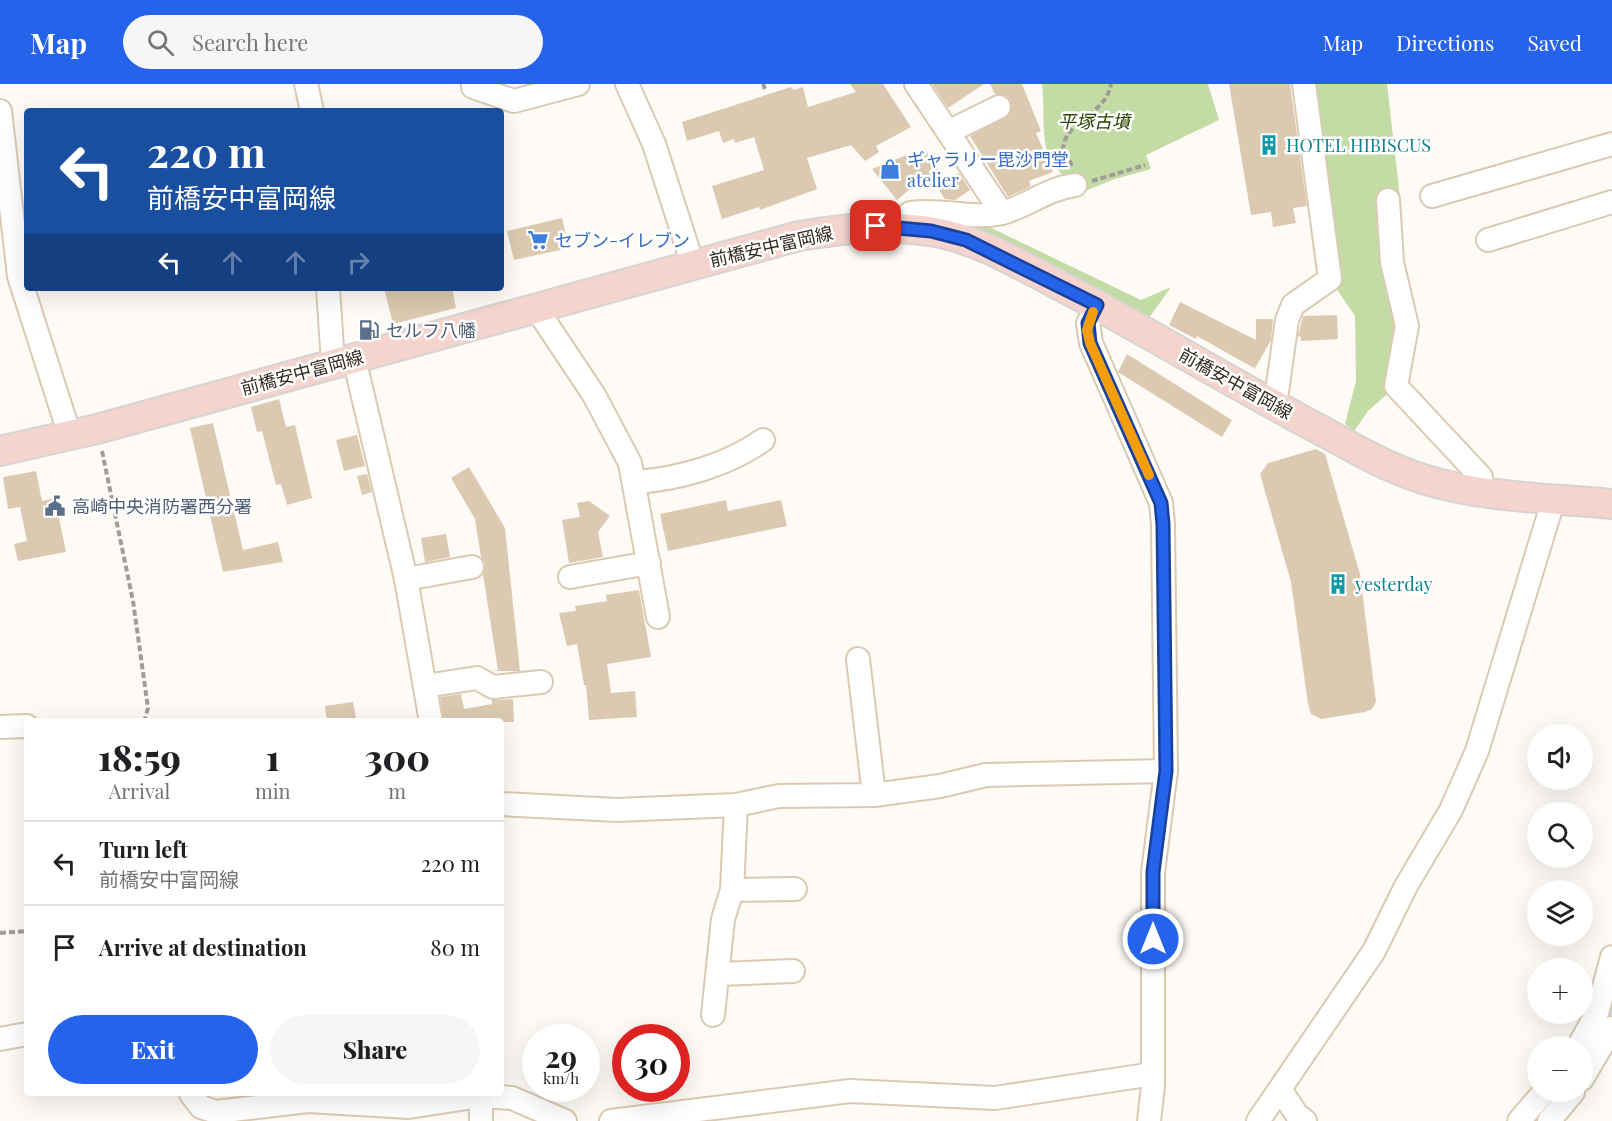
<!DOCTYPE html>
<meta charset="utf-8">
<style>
:root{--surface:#fff;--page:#f6f6f6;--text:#202124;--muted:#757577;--line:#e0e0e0;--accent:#2563eb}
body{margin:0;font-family:"Playfair Display","Noto Sans JP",serif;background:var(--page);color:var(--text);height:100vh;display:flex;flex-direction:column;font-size:22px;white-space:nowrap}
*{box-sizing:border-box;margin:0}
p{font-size:20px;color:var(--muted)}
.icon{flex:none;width:33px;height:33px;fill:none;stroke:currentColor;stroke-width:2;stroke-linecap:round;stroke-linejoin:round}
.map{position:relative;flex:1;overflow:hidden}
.drawer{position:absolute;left:24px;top:634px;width:480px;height:378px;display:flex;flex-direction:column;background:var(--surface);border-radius:6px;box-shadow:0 6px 24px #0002}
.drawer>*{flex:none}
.hud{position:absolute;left:24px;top:24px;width:480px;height:183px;border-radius:6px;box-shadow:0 6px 24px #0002;background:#1a4fa0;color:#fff;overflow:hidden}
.buttons{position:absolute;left:1527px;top:640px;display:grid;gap:12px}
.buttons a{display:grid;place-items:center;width:66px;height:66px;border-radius:50%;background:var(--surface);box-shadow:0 6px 24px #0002;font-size:30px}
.speed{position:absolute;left:522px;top:940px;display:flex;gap:12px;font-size:30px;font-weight:700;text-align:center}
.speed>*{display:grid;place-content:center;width:78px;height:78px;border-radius:50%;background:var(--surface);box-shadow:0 6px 24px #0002;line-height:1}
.speed small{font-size:15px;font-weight:400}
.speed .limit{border:9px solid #d22;background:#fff;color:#111}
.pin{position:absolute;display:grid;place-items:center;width:51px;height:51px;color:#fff;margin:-26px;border-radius:12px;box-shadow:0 3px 9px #0006}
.me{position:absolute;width:66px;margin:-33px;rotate:0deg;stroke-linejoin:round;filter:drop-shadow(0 0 4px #0008)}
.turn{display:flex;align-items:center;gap:21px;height:126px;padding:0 24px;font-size:27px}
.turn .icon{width:78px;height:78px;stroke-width:2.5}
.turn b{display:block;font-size:42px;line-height:51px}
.lanes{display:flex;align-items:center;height:57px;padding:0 24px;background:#0003;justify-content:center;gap:30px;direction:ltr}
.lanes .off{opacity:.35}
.eta{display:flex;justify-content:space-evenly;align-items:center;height:102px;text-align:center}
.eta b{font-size:36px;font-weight:800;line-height:42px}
.button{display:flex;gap:12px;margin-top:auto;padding:12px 24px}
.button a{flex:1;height:69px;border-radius:36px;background:var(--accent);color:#fff;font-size:24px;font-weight:800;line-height:69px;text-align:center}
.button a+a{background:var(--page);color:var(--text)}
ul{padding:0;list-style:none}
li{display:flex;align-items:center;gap:18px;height:84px;padding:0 24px;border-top:2px solid var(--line)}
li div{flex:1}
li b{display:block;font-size:22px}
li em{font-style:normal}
header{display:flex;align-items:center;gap:36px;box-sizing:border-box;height:84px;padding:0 30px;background:var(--accent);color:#fff}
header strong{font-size:28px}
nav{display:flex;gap:33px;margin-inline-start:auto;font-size:21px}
.search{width:420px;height:54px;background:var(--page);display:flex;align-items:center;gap:15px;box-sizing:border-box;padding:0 21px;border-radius:33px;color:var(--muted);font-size:22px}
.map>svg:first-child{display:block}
</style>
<header>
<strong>Map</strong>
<div class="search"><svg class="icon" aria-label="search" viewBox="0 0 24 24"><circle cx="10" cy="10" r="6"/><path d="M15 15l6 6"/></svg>Search here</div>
<nav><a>Map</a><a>Directions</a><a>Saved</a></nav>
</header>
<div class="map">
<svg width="1612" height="1037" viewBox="0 0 1612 1037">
<rect width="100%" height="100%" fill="#fefaf5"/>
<g fill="#c3dca6">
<path d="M1042,0H1208L1219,36L1146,71L1151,85L1115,95L1085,107C1033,76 1047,53 1042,0Z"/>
<polygon points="1310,0 1387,0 1400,113 1385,114 1401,244 1386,311 1368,327 1354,347 1345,340 1356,297 1355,232 1336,204"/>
<polygon points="951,139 985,141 1141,216 1171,203 1149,234 1034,172"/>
</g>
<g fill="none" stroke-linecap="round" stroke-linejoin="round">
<g stroke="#c6dbfb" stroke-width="36">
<polyline points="1585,977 1602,951 1612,927"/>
<polyline points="1532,1037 1558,1008"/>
</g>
</g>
<g fill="#dbcab1">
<polygon points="850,0 883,0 911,43 876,62 879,68 865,77 851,61 807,74 817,105 760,126 759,123 722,135 712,102 764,86 754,53 735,59 734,55 723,59 719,47 687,57 682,38 791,3 794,6 803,3 808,23 856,8"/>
<polygon points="932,0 984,0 948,24"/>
<polygon points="990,0 1022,0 1041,47 1036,49 1053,88 1029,97 1031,102 1008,113 970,52 1010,30 1011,17 1006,12 995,10"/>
<polygon points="1229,0 1290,0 1307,122 1293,124 1296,139 1273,143 1271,128 1251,131"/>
<polygon points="924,64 945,96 930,106 922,95 897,116 872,85"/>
<polygon points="959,89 970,106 955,116 945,115 937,103"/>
<polygon points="562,134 569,164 514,176 507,147"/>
<polygon points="384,204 452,204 456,224 393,240"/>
<polygon points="1180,218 1256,256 1256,235 1273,235 1271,256 1254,286 1254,284 1197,252 1196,255 1169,241"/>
<polygon points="1337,231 1338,255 1301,257 1301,253 1298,252 1303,232"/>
<polygon points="1127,270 1232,336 1222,353 1118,288"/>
<polygon points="279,315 286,343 295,341 312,414 287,421 281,400 276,401 262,347 257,348 251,323"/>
<polygon points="213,339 243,466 278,458 283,478 223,488 190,344"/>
<polygon points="357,351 365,382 344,387 336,356"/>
<polygon points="1316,365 1325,370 1360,490 1376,618 1372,625 1365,628 1321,635 1311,630 1308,620 1291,498 1260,390 1268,379"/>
<polygon points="469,383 505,444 520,587 492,587 498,586 483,490 485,480 481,473 475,435 451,394"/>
<polygon points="36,387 42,417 55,414 66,468 18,477 14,460 27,457 20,423 8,425 3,393"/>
<polygon points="367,390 372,408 362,411 357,392"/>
<polygon points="726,416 728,427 781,416 787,442 668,467 660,430"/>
<polygon points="589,417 610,432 598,448 603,473 569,479 562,436 580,433 577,419"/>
<polygon points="446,450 450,473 425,478 421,454"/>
<polygon points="639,506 651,573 607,580 611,609 635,607 637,633 589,636 586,601 584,601 577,560 567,562 559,529 576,527 575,522 607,517 606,511"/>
<polygon points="461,610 464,625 492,620 492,616 513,615 514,638 444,638 440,613"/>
<polygon points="353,618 356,634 327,638 325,622"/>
</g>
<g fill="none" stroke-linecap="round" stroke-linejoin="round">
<g stroke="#dbcab2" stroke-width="26">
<g id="minor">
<polyline points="306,0 312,27"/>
<polyline points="473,0 473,3 514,17 578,0"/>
<polyline points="627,0 654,60 693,181"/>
<polyline points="916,0 1002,129"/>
<polyline points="0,27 19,192 70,352"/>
<polyline points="948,48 999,23"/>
<polyline points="1432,112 1612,60"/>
<polyline points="1388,116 1392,178 1407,242 1396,302 1481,393 1481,408"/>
<path d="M903,144L910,129C942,124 970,136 1002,129C1028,122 1046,105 1075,101"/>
<polyline points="1488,156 1612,118"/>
<polyline points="328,204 333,279"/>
<polyline points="1097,221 1088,239 1091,259 1161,419 1163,440 1166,687 1153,788 1153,1002 1149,1037"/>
<polyline points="536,224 594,311 630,379 658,533"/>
<polyline points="354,274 406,495 431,638"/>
<polyline points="1275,322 1287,236 1293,221 1330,195 1304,0"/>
<path d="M636,398C679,395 728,381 763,356"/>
<polyline points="570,493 649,479"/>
<polyline points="406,495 472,483"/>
<polyline points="425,602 477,594 493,603 541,598"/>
<polyline points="0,643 27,642"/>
<polyline points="874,711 940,702 986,691 1166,687"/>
<polyline points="501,720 617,726 736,721 779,712 874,711 858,575"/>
<polyline points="732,806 795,805"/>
<polyline points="718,890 793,887"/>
<polyline points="713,931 723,835 732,806 736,721"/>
<polyline points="0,955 27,950"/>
<polyline points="1578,963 1597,929 1612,873"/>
<polyline points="1582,995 1612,944"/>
<polyline points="1280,1005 1297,1031 1305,1037"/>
<polyline points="191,1010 201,1023 216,1028 308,1017 409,1023 480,1012 512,1014 565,1037"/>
<polyline points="481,1010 481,1037"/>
<polyline points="611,1037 850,1007 995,1014 1153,990"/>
<polyline points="1258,1037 1374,867 1406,802 1451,726 1477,667 1554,414"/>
<polyline points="1519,1037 1544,1008"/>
<polyline points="1549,1037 1573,1008"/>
</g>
</g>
<g stroke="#d6d4d2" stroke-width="32">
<path id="major" d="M0,367L97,345L799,152C843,145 885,140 929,147C975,154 1015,178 1055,199C1142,244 1226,296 1313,342C1348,361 1385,383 1423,395C1483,414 1550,414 1612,420"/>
</g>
<g stroke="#a19c95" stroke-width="4" stroke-dasharray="6 3" stroke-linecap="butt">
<polyline points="763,0 765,5"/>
<path d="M1072,82L1063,64C1066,36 1106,31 1111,0"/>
<polyline points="1092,97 1145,81"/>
<polyline points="102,367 133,517 148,624 144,638"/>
<polyline points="0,849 27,847"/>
</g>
<use href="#minor" stroke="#fff" stroke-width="22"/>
<use href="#major" stroke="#f5d4cd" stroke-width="28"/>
</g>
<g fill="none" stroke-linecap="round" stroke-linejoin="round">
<g stroke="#184099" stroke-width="15">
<polyline id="route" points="876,142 931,147 966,156 1097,221 1088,239 1090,259 1161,419 1163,440 1166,687 1153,788 1153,855"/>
</g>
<use href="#route" stroke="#2563eb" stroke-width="10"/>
<polyline stroke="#f59e0b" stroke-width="10" points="1093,228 1087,246 1090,259 1149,391"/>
</g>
<defs>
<g id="building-bare" transform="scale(1.62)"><path d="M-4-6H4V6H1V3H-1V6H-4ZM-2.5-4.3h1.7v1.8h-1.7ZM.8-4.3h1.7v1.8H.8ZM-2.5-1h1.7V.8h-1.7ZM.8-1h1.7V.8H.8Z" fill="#0f9aa8" stroke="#fff" stroke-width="2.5" paint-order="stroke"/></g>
<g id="shop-bare" transform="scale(1.62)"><path d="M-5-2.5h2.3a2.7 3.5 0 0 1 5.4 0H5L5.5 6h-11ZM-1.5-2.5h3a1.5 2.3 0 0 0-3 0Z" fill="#3f7fe0" stroke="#fff" stroke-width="2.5" paint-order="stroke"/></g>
<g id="supermarket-bare" transform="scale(1.62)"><path d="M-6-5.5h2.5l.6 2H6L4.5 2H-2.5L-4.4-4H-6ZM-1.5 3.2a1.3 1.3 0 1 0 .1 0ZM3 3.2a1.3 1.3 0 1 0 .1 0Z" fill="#3f7fe0" stroke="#fff" stroke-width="2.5" paint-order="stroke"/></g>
<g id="fuel-bare" transform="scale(1.62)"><path d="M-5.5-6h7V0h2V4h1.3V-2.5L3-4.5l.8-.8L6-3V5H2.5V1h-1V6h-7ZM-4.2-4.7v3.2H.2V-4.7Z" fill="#5c6f8a" stroke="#fff" stroke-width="2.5" paint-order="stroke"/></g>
<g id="civic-bare" transform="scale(1.62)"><path d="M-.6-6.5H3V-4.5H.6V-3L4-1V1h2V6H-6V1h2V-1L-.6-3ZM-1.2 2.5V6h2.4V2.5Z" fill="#5c6f8a" stroke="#fff" stroke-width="2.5" paint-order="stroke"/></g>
</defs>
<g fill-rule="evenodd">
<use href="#building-bare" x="1269" y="61"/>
<use href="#shop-bare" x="890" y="85"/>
<use href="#supermarket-bare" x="538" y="156"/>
<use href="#fuel-bare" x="369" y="246"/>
<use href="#civic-bare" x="55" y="422"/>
<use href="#building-bare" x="1338" y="500"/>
</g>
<g text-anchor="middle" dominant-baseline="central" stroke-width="5" stroke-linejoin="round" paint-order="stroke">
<g font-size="18" font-style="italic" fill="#2b4000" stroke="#fff">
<text x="1094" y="37">平塚古墳</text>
</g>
<g font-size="18" fill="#0d838f" stroke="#fff" text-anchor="start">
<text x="1286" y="61">HOTEL HIBISCUS</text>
<text x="1355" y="500">yesterday</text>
</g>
<g font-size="18" fill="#366cbe" stroke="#fff" text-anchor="start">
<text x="907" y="75">ギャラリー毘沙門堂<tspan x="907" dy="21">atelier</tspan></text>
<text x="555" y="156">セブン-イレブン</text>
</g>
<g font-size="18" fill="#302a20" stroke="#fff">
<text transform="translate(771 162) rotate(-13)">前橋安中富岡線</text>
<text transform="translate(302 288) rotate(-15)">前橋安中富岡線</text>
<text transform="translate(1236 299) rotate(29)">前橋安中富岡線</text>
</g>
<g font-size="18" fill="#4e5e75" stroke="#fff" text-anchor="start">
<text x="386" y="246">セルフ八幡</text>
<text x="72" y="422">高崎中央消防署西分署</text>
</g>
</g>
</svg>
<div class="buttons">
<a><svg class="icon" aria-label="sound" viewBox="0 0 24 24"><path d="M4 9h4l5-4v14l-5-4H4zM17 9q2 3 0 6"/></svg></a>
<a><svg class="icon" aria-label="search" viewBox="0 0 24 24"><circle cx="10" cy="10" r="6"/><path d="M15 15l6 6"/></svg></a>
<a><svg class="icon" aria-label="layers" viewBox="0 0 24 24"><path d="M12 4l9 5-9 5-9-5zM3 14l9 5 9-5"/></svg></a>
<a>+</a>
<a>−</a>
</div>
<div class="speed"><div>29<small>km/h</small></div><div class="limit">30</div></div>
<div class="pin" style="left:876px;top:142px;background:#d93025"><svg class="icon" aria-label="arrive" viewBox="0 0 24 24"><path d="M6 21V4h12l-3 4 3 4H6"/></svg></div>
<svg class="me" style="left:1153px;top:855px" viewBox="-20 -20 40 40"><circle r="17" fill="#2563eb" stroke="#fff" stroke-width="3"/><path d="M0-11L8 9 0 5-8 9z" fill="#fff"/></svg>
<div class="hud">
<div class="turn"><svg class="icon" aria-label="left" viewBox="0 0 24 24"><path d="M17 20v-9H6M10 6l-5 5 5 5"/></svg><div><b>220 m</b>前橋安中富岡線</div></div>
<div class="lanes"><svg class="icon" aria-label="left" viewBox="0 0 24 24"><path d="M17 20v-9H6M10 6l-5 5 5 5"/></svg><svg class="icon off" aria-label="ahead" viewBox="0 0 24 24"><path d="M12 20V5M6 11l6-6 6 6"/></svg><svg class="icon off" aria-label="ahead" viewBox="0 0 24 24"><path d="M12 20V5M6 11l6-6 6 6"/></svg><svg class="icon off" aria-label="right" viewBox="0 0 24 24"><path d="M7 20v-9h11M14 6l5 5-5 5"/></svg></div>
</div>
<section class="drawer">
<div class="eta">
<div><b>18:59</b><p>Arrival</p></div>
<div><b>1</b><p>min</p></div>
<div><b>300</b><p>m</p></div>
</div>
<ul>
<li><svg class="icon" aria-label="left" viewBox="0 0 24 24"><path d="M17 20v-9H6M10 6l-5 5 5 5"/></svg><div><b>Turn left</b><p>前橋安中富岡線</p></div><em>220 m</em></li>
<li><svg class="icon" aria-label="arrive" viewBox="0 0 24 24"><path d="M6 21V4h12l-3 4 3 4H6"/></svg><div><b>Arrive at destination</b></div><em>80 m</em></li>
</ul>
<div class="button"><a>Exit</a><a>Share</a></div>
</section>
</div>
